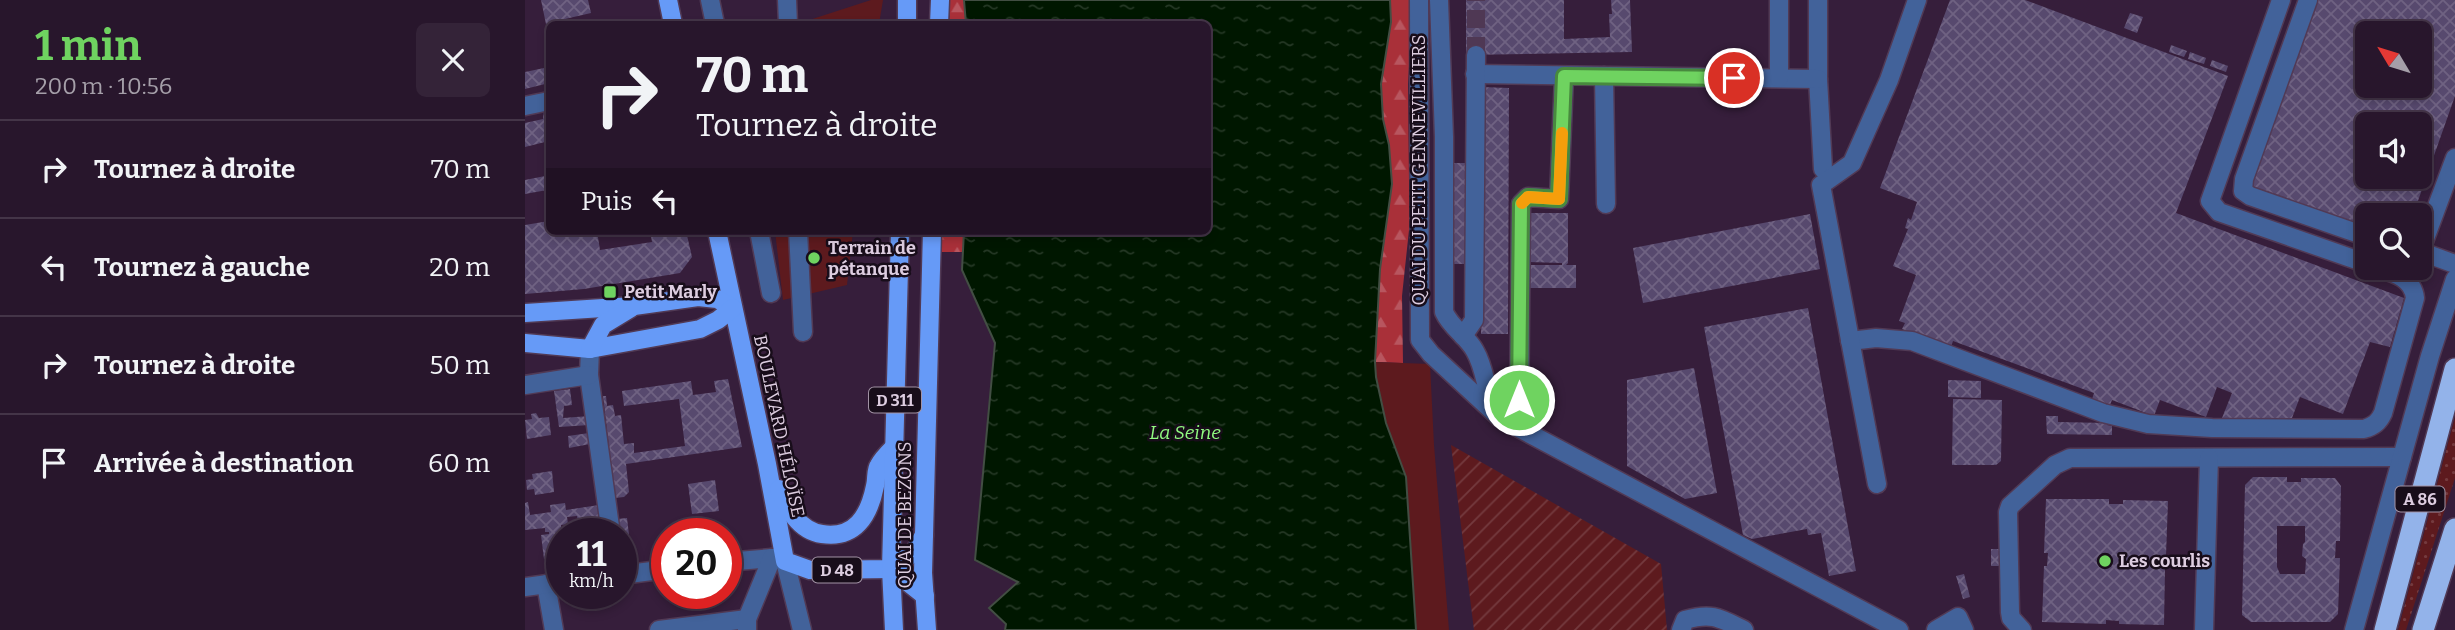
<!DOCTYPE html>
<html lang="fr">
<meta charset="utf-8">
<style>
:root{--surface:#28162c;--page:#342338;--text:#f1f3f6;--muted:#a59fa9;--line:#443548;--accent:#6fd360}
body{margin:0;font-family:Bitter,serif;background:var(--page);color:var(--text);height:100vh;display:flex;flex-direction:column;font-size:26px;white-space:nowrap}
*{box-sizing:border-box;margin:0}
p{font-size:23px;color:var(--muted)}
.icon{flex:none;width:38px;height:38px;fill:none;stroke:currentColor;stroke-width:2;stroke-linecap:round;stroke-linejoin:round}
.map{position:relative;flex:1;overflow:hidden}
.side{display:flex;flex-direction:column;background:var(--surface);width:525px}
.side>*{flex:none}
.top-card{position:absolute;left:21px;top:21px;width:665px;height:214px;border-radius:10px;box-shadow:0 4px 10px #0003,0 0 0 2px var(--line);background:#28162c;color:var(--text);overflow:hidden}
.needle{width:46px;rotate:308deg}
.controls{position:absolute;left:1830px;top:21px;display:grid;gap:14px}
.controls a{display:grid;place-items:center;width:77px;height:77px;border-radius:10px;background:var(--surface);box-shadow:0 4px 10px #0003,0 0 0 2px var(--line);font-size:35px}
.speed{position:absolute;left:21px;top:518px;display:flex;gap:14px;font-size:35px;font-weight:700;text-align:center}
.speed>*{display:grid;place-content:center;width:91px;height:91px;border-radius:50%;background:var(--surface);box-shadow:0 4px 10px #0003,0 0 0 2px var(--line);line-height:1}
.speed small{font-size:18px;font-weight:400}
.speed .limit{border:10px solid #d22;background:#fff;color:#111}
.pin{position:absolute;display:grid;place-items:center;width:60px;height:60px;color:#fff;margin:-30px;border:4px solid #fff;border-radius:50%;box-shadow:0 2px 7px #0007}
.me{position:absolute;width:77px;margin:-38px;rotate:0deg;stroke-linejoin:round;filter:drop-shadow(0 0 5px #0008)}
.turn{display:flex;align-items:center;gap:24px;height:147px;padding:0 35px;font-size:32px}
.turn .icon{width:91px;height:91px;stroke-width:2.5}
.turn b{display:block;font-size:49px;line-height:60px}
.then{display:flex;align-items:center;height:66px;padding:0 35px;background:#0003;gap:14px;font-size:26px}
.round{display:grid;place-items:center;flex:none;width:74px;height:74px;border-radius:10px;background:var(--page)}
.head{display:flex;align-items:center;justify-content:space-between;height:119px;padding:0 35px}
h1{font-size:42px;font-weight:700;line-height:52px;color:var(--accent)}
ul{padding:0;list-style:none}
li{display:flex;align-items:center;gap:21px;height:98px;padding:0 35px;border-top:2px solid var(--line)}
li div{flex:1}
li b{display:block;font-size:26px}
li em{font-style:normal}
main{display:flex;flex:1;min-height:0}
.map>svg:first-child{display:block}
</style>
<main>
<section class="side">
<div class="head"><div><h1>1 min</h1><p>200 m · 10:56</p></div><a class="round"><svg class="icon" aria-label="close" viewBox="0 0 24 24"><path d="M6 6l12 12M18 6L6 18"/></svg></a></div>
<ul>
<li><svg class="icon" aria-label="right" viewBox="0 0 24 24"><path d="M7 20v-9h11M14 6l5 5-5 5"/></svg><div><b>Tournez à droite</b></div><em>70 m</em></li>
<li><svg class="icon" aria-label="left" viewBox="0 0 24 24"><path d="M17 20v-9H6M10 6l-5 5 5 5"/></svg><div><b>Tournez à gauche</b></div><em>20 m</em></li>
<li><svg class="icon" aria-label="right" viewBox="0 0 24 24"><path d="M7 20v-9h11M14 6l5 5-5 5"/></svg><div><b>Tournez à droite</b></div><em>50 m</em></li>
<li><svg class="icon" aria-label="arrive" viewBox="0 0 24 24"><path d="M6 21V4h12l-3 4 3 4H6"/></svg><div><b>Arrivée à destination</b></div><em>60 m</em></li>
</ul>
</section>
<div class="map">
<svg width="1930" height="630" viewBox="0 0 1930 630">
<defs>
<pattern id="grass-dots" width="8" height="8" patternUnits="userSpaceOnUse" patternTransform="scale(1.75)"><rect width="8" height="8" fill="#5d1a1e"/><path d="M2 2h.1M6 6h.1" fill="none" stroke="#743a3e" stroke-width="1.8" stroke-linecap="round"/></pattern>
<pattern id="forest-firs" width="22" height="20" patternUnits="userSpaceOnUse" patternTransform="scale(1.75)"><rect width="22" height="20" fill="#a93039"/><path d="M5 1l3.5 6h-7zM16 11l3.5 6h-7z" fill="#b8565f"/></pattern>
<pattern id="garden-furrows" width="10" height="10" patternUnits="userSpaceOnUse" patternTransform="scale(1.75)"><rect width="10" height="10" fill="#5d1a1e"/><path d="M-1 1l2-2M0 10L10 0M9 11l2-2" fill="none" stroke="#743a3e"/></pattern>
<pattern id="water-ripples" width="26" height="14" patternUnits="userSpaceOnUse" patternTransform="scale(1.75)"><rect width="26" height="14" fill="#001700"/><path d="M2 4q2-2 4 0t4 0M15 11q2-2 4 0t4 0" fill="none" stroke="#253825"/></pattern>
<pattern id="building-cross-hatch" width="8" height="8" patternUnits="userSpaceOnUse" patternTransform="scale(1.75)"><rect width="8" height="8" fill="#57496e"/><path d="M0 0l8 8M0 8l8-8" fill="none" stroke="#6f6282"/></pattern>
</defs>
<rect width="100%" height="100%" fill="#361e3b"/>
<polygon fill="url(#grass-dots)" points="1930,417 1930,478 1881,630 1873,630"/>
<g fill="url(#forest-firs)">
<polygon points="425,0 439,0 441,24 424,24"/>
<polygon points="865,0 884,0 886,30 883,84 884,182 886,211 877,296 878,363 850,362 855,269 867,184 864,145 858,119 856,84 866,22"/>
<polygon points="417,231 439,231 438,252 416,252"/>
</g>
<g fill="#5d1a1e">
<polygon points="346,0 358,0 354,24 272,24"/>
<polygon points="250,231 328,231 322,285 258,300"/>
<polygon points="850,362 905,364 909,445 924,630 891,630 881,477 861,423 851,377"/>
</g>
<polygon fill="url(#garden-furrows)" points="926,445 1136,564 1142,630 949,630"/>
<polygon fill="url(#water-ripples)" stroke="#424e43" stroke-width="2" points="439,0 865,0 866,22 856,84 858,119 864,145 867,184 855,269 850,362 851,377 861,423 881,477 891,630 480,630 481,624 464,608 493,582 450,560 470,343 437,270 439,231 682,231 682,24 441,24"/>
<g fill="url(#building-cross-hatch)" fill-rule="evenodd">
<polygon points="16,0 63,0 66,13 40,19 41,24 24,24 24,28 22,29"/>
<polygon points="941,0 1039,0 1039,39 1085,37 1084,14 1087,14 1086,0 1105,0 1107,52 941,55"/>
<polygon points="1425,0 1500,0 1703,76 1651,213 1879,298 1865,347 1845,342 1818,414 1775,397 1767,418 1697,418 1707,393 1692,387 1681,417 1635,400 1629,416 1587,400 1585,405 1567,399 1569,393 1428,341 1426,347 1377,329 1380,323 1374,321 1391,275 1368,266 1383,229 1380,228 1383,218 1386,220 1392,202 1355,188"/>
<path d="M1789,0H1930V96L1888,215H1843V230L1722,188ZM1843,33H1895V86H1843ZM1843,124H1895V177H1843Z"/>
<polygon points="1605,13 1618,17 1612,33 1599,28"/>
<polygon points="1646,45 1662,51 1659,57 1644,52"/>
<polygon points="1665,52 1681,58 1679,64 1663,59"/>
<polygon points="1687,60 1703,66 1701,72 1685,66"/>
<polygon points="24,67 24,83 0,89 0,72"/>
<polygon points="957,87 984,88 983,334 956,334"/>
<polygon points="24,108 24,141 0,147 0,123 18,119 19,109"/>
<polygon points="926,163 940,163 941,264 926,264"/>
<polygon points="20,176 22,190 0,194 0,180"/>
<polygon points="1003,213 1043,213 1043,263 1041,265 1051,265 1051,288 1002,288 1002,265 1037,265 1037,263 1003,262"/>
<polygon points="1285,214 1295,269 1118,303 1108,248"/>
<polygon points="24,221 24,231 72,231 75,250 127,242 125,231 161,231 167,257 155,273 59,289 0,294 0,225"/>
<polygon points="1283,308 1331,571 1304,576 1296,533 1283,535 1282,529 1227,539 1218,535 1179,327"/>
<polygon points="1169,368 1192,493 1160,499 1102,466 1102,380"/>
<polygon points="203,379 217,447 101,464 104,492 99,497 90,498 78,396 81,396 82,406 88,405 90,416 96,415 99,444 109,443 109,453 138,449 160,446 154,399 99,406 97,391 166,381 168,395 191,392 189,381"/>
<polygon points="1423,380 1456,381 1456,398 1423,397"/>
<polygon points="45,389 47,405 39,406 38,418 64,416 65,425 34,427 29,391"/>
<polygon points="1428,399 1477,400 1476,461 1471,465 1427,465"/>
<polygon points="11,413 14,418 24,417 26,435 2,439 0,420 7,419 6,414"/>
<polygon points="1521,416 1533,416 1533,422 1582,423 1582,425 1587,426 1587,435 1522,434"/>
<polygon points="64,433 65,444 44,448 43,436"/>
<polygon points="27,471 29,492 10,495 9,489 2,490 1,480 8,479 7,474"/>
<path d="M1728,477H1762V482H1776V478H1810L1816,486L1815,541H1811L1810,558H1815L1813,614L1805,622H1726L1717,615L1720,485ZM1752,526H1780V542L1778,544L1777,556L1781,559L1780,574H1755L1752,567Z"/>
<polygon points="190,480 194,511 167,514 163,484"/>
<polygon points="1521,499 1584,499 1584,504 1598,504 1598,500 1643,501 1641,556 1638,556 1637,569 1640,569 1639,625 1594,624 1594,621 1581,620 1581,624 1517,622 1519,566 1522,566 1523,553 1519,553"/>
<polygon points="3,502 5,515 26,512 25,505 40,503 41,510 74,505 77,534 55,534 52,516 42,517 43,524 36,525 37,556 19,559 16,535 24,534 24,532 20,532 20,528 0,530 0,503"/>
<polygon points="102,518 107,560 97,563 96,534 94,534 92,519"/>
<rect x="1466" y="549" width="8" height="17"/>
<polygon points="1439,574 1445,597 1438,599 1431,576"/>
</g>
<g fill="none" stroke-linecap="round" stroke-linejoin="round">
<polyline stroke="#4f3854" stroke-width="18" stroke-dasharray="18 9" stroke-linecap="butt" points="951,55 951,0"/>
<g stroke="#513a55" stroke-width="21">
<g id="minor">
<polyline points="185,0 190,24"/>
<polyline points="262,0 263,24"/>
<polyline points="894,0 895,340 906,354 975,418 1374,630"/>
<path d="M914,0L919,137V312C926,328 942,336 950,351C961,370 960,391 970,409"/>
<polyline points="1293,0 1293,79 1298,169"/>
<polyline points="1756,0 1685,201 1694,212 1843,264"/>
<polyline points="1783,0 1719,179 1718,191 1725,196 1843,237"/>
<polyline points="950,74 1293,79"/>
<polyline points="1079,76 1081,204"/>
<polyline points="1254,78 1254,0"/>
<polyline points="0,106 24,101"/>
<polyline points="234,231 246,293"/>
<polyline points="273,231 278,332"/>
<polyline points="1895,252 1930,158"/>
<polyline points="1897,252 1930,264"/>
<polyline points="938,336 949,320 951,55"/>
<path d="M1325,341L1351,338L1387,341L1578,413L1623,424L1687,428L1839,429C1849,426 1854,422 1858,413L1890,298C1888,278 1869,273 1853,268"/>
<polyline points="65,349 64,375 86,534"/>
<polyline points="0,385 64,375"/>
<polyline points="994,428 996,204 1003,197 1034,199 1039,76"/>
<polyline points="1352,484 1296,185 1327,163 1364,80 1392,0"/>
<polyline points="201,562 247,558 260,561 277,630"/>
<polyline points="96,575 142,569"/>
<polyline points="21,584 29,630"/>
<polyline points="0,587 37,582"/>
<polyline points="134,630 222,619"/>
<polyline points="222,630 222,619 247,558"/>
<path d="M1156,630L1160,620C1187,612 1195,618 1219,630"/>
<polyline points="1411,630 1433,617 1439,630"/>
<polyline points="1497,630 1486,618 1485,612 1483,512 1485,506 1530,465 1545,458 1877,457"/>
<polyline points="1679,630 1684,458"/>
<polyline points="1829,630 1905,356 1930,279"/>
</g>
</g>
<g stroke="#513a55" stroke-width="21">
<g id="major">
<polyline points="143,0 148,24"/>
<polyline points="382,24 382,0"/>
<polyline points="414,24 415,0"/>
<polyline points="192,231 242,464 260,561 285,570 366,569 389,552 399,535"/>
<polyline points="0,313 109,306 173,297 192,299 208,308"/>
<polyline points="0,343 65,349 175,329 193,320 208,308"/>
<polyline points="65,349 78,325 106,308"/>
<path d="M254,489C262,508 274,531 297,534C330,539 344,516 350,486C352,479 350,470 354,465C357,459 363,453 368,448"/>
<polyline points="366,569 400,596"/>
<polyline points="369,630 366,569 375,231"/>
<polyline points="402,630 398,573 407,231"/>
</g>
</g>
<g stroke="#513a55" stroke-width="24">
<g id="highway">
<polyline points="1860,630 1930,369"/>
<polyline points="1898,630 1930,529"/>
</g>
</g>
<use href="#minor" stroke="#42629a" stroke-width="18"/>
<use href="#major" stroke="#669af7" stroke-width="18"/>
<use href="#highway" stroke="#93b3ea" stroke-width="21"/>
</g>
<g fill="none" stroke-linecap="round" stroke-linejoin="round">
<g stroke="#48893e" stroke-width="18">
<polyline id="route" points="994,400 996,204 1003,197 1034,199 1039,76 1209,78"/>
</g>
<use href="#route" stroke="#6fd360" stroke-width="12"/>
<polyline stroke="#f59e0b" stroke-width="12" points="997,203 1003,197 1034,199 1037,133"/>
</g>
<g fill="#6fd360" stroke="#180d1a" stroke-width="2.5">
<circle cx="289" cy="258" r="7"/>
<rect x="78" y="285" width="14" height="14" rx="3.5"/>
<circle cx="1580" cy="561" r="7"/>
</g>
<g text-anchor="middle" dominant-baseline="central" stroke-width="5" stroke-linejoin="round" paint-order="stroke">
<g fill="#180d1a" stroke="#a293a5" stroke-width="2">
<rect x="344" y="387.5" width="52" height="25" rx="5"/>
<rect x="1870.5" y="486.5" width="49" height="25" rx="5"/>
<rect x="287.5" y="557.5" width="49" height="25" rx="5"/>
</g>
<g font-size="16" font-weight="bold" fill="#ddcde0">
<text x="370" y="400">D 311</text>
<text x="1895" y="499">A 86</text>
<text x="312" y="570">D 48</text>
</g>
<g font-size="18" fill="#ddcde0" stroke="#180d1a">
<text transform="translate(894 170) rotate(-90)">QUAI DU PETIT GENNEVILLIERS</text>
<text transform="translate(254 426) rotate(78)">BOULEVARD HÉLOÏSE</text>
<text transform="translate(380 515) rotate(-90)">QUAI DE BEZONS</text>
</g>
<g font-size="18" font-weight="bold" fill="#ddcde0" stroke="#180d1a" text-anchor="start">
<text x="303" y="248">Terrain de<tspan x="303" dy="21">pétanque</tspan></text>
<text x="99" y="292">Petit Marly</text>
<text x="1594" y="561">Les courlis</text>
</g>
<g font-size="19" font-style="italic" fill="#91fa81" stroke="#180d1a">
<text x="660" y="432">La Seine</text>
</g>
</g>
</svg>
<div class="controls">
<a><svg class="needle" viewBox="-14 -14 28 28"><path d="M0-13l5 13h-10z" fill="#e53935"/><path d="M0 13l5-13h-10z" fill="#a59fa9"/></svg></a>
<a><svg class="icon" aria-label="sound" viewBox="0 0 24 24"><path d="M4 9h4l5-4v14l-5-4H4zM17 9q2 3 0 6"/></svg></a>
<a><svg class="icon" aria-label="search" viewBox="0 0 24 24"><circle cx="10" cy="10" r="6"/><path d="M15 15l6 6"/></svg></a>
</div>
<div class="speed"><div>11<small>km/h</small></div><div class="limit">20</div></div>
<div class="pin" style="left:1209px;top:78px;background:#d93025"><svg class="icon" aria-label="arrive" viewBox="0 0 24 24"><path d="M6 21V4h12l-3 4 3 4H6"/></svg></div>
<svg class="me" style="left:994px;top:400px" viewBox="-20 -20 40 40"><circle r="17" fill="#6fd360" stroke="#fff" stroke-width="3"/><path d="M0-11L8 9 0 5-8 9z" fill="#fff"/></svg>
<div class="top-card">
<div class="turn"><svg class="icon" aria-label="right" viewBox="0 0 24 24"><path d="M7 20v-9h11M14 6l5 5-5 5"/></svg><div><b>70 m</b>Tournez à droite</div></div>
<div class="then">Puis<svg class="icon" aria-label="left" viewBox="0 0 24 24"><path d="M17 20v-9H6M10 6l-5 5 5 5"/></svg></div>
</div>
</div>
</main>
